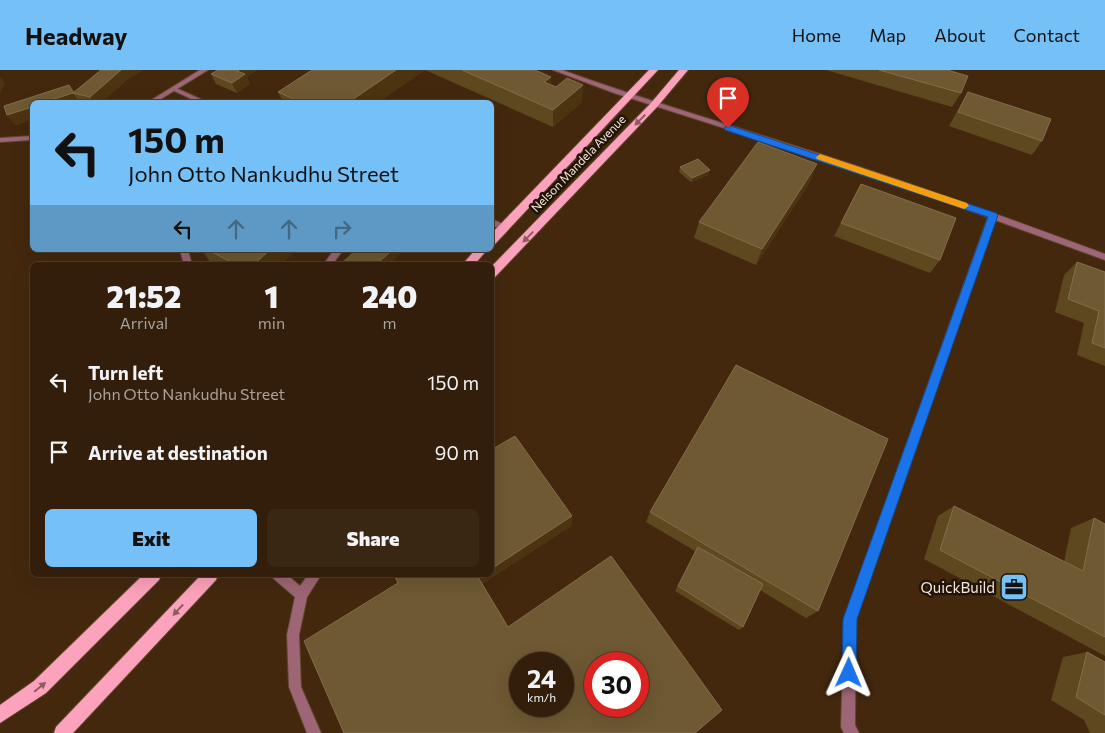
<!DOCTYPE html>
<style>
:root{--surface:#321e0a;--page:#3a2713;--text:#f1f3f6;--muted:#a8a29c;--line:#4d3c2b;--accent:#75c0f6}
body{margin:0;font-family:Commissioner,sans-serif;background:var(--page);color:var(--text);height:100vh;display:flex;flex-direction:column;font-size:19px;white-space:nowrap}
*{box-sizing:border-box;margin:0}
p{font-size:16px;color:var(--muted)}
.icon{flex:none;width:28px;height:28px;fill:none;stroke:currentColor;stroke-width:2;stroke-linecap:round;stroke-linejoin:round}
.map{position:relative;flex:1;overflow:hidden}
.side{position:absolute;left:30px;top:192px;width:464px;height:315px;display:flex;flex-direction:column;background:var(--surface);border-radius:8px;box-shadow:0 5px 20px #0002,0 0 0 1px var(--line)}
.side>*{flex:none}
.banner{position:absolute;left:30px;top:30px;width:464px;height:152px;border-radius:8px;box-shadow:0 5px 20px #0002,0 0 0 1px var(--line);background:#75c0f6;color:#111;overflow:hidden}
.speed{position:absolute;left:509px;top:582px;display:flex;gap:10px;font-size:25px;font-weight:700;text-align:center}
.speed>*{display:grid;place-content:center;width:65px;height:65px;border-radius:50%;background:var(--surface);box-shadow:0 5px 20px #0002,0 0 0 1px var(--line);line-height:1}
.speed small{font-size:12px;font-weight:400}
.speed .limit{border:8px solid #d22;background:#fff;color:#111}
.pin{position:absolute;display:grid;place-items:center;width:42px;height:42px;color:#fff;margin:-51px -21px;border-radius:50% 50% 50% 0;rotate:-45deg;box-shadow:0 0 5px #0007}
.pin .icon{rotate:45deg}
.me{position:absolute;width:55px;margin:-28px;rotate:1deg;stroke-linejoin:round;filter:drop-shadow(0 0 4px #0008)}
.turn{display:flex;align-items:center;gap:18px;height:105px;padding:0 15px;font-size:22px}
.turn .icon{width:65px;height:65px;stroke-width:2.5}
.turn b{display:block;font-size:35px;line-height:42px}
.lanes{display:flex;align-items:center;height:48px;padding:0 15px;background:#0003;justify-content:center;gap:25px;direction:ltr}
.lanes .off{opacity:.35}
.eta{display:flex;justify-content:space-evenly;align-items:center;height:85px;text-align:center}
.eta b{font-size:30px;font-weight:800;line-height:35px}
.action{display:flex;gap:10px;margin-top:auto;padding:10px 15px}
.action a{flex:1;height:58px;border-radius:8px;background:var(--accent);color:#111;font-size:20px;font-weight:800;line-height:58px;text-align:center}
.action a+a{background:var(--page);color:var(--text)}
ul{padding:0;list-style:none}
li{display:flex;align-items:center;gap:15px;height:70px;padding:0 15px}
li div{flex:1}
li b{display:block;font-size:19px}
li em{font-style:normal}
header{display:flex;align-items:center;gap:30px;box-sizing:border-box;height:70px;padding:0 25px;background:var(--accent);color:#111}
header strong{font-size:24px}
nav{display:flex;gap:28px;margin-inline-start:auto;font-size:18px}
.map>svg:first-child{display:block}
</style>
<header>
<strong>Headway</strong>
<nav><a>Home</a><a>Map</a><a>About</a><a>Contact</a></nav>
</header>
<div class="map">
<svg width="1105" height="663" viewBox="0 0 1105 663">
<rect width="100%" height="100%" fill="#43280e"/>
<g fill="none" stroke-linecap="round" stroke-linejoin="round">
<g stroke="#60462e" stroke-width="2">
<g id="lane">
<polygon points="172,18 176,18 207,32 198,32 172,20"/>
<polygon points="491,149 508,156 509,158 505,161 491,155"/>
<polygon points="180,180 188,180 192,195 184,195"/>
<polygon points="334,180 343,180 332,195 323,195"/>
<polygon points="272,505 287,505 300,516 308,505 321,505 307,527 299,565 301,617 321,663 307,663 289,617 287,565 295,527 274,509"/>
</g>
</g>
<g stroke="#60462e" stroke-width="2">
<g id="street">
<polygon points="200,0 208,0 156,32 148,32"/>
<path d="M553,0H562C642,29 724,53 804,79C906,111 1005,147 1105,184V190L995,150L856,549L855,655L859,663H844L841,657L844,549L988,147L837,94L614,23Z"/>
<polygon points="32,66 32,70 0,72 0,68"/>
</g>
</g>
<g stroke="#60462e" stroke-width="2">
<g id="primary">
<polygon points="649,0 658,0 495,174 491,175 491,164"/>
<polygon points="679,0 688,0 657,37 495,207 491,208 491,197 651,33"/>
<polygon points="475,180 487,180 474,195 462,195"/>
<polygon points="143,505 161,505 159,510 46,623 0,653 0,635 34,611"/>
<polygon points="201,505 218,505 216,510 73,663 54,663 56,657"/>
</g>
</g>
<use href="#lane" fill="#9d6575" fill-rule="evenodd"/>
<use href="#street" fill="#9d6575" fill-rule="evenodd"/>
<use href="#primary" fill="#fda2bc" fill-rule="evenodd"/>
</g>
<g fill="#5d481f">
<polygon points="101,0 143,0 129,8 102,32 32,32 32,49 16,55 7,45 4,36 69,15 75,22"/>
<polygon points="312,0 425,0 378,32 283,32 278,22"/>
<polygon points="425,0 535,0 551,15 582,32 553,57"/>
<polygon points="826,0 947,0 961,23 952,37"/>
<polygon points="211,4 247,7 250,14 237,23 216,14"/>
<polygon points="968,22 1042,71 1032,85 949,56 960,36"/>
<polygon points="680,97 710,100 708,105 691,112 679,102"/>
<polygon points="810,112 756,195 694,168 699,152"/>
<polygon points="861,114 940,190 930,203 834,166"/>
<polygon points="202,180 296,180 280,195 217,195 210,192"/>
<polygon points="1077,192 1105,202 1105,296 1077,285 1084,253 1055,242 1064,205"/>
<polygon points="954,436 1064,492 1071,458 1094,448 1105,454 1105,586 924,489 938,446"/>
<polygon points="650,442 818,541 806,548 760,520 743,557 739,560 675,521 695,481 646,452"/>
<polygon points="1087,582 1105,592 1105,663 1090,663 1084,650 1051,630 1063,587"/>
</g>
<g fill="#4c3410">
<polygon points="121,0 143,0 129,8 102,32 94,32 90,27"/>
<polygon points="239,0 258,0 247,7 250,14 237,23 232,13 237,1"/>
<polygon points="396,0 425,0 378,32 349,32"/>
<polygon points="0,6 5,13 0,23"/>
<polygon points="551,7 551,24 544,12"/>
<polygon points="583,15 582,32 553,57 553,40"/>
<polygon points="73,23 80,32 45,32"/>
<polygon points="32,37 32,49 16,55 7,45"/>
<polygon points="817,94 810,112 756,195 762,179"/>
<polygon points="710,100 708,105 691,112 692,108"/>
<polygon points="270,180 296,180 280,195 253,195"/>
<polygon points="392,180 404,180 389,195 376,195"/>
<polygon points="572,446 572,456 481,515 478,507 482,505 491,505 491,499"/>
</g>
<g fill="#6e5932" stroke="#836e4c" fill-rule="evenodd">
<polygon points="101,0 121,0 90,27 73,23 45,32 32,32 32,37 7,45 4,36 69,15 73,23"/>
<polygon points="218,0 239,0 237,1 245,4 232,13 211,4"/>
<polygon points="312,0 396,0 349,32 300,32 278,22"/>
<polygon points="462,0 535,0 551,7 544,12 556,17 567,8 583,15 553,40"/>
<polygon points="879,0 947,0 968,6 961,23"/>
<polygon points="968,22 1051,49 1042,71 958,42"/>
<polygon points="758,72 817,94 762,179 699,152"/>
<polygon points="698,89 710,100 692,108 680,97"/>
<polygon points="861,114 956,148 940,190 841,153"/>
<polygon points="208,180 270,180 253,195 237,195"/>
<polygon points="356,180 392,180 376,195 340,195"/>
<polygon points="1077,192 1105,202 1105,278 1092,273 1099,241 1068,229"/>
<polygon points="736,295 888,369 818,541 650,442"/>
<polygon points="515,366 572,446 491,499 491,380"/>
<polygon points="954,436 1083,501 1094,448 1105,454 1105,567 940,480"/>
<polygon points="698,477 763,514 743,557 678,516"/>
<path d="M611,486L722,640L695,663H344L304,571L398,513L394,505H482L478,507L508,557ZM520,594H562V636H520ZM595,594H638V636H595Z"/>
<polygon points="1087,582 1105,592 1105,645 1076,627"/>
</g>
<defs><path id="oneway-solid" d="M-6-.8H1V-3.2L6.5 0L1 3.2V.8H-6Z" transform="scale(1.25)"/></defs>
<g fill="#8e5b62">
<use href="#oneway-solid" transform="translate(640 50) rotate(134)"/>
<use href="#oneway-solid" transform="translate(528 167) rotate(134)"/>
<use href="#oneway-solid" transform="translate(178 540) rotate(133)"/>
<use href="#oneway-solid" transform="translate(40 617) rotate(-39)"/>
</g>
<polygon fill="#1a73e8" stroke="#114b97" points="728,55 996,143 998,145 857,549 856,603 854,608 849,610 844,608 842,603 843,549 988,147 725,60 724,58"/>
<polygon fill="#f59e0b" points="820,84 967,133 969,136 964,139 961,138 817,89 816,87"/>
<defs>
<g id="office-square" transform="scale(1.4375)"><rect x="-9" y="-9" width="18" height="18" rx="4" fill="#75c0f6" stroke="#201409"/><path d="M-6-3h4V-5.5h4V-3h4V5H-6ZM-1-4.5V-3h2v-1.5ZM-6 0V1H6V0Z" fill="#111"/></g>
</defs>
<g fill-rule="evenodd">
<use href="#office-square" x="1014" y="517"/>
</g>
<g text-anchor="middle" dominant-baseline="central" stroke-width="5" stroke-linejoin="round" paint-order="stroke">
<g font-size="12" fill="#f6e4d6" stroke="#201409">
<text transform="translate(578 93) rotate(-46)">Nelson Mandela Avenue</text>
</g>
<g font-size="15" fill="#f6e4d6" stroke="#201409" text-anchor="end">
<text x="995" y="517">QuickBuild</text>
</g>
</g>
</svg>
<div class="speed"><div>24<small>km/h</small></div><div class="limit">30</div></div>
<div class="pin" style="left:728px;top:58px;background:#d93025"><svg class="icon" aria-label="arrive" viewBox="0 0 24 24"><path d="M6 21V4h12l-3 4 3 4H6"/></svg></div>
<svg class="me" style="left:849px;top:603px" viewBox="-20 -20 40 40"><path d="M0-17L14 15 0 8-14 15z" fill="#1a73e8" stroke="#fff" stroke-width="4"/></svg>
<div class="banner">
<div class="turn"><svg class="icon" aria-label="left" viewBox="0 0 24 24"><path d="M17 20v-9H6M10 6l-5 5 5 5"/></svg><div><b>150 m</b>John Otto Nankudhu Street</div></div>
<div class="lanes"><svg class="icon" aria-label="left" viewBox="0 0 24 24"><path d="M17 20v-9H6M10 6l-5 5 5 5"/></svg><svg class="icon off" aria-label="ahead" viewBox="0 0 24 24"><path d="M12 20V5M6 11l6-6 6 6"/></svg><svg class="icon off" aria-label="ahead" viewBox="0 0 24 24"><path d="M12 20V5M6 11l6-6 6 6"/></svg><svg class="icon off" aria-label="right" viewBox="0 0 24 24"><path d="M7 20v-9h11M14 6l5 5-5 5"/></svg></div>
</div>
<section class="side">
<div class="eta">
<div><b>21:52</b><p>Arrival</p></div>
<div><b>1</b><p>min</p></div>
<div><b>240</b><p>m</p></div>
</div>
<ul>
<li><svg class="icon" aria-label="left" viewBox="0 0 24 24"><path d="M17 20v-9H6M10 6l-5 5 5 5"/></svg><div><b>Turn left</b><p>John Otto Nankudhu Street</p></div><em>150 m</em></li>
<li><svg class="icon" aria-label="arrive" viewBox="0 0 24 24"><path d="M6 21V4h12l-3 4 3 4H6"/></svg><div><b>Arrive at destination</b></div><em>90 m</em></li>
</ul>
<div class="action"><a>Exit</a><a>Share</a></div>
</section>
</div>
